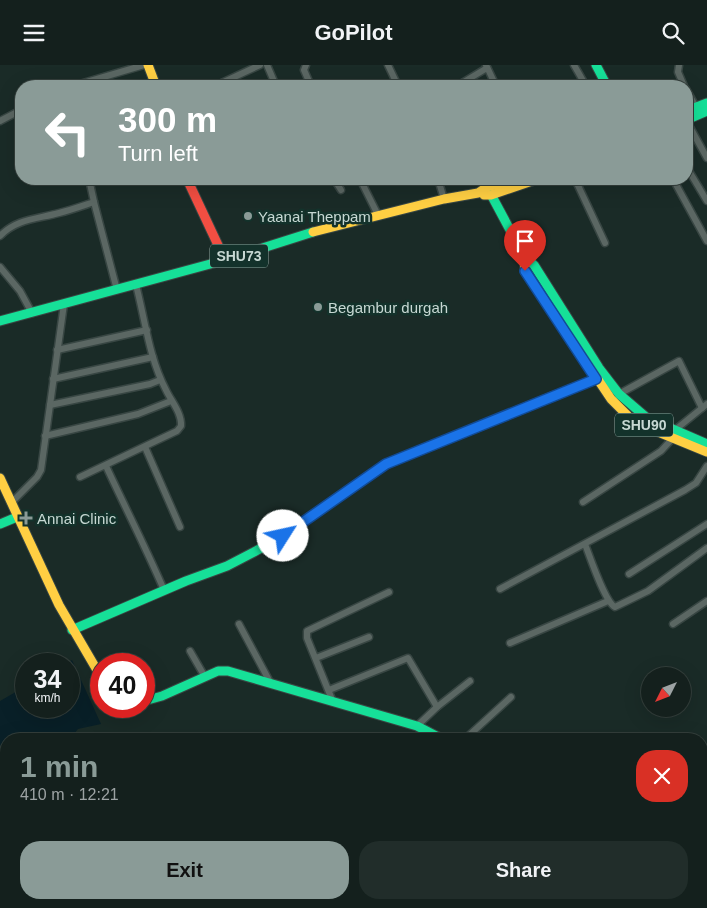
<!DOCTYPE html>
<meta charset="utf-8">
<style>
:root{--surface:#14201d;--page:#212d2a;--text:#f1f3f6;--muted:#9da3a4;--line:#333e3b;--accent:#8a9b97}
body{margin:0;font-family:Helvetica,sans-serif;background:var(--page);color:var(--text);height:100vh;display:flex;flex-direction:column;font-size:19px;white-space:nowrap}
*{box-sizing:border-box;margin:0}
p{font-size:16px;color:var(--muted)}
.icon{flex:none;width:28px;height:28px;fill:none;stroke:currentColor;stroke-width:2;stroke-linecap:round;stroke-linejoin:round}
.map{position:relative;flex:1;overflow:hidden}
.panel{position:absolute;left:0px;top:668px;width:708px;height:176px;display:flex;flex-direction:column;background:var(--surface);border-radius:20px 20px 0 0;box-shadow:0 5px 20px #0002,0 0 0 1px var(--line)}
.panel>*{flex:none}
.guide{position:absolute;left:15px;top:15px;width:678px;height:105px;border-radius:20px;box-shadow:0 5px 20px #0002,0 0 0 1px var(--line);background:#8a9b97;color:#fff;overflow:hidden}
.needle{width:32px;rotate:228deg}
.buttons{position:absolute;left:641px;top:602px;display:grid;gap:10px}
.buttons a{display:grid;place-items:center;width:50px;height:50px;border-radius:50%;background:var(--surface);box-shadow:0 5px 20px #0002,0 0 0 1px var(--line);font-size:25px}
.speed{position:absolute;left:15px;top:588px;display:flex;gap:10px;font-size:25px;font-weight:700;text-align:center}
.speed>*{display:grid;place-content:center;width:65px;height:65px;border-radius:50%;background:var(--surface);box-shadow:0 5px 20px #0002,0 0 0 1px var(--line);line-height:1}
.speed small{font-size:12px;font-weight:400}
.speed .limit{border:8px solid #d22;background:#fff;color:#111}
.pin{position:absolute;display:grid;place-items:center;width:42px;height:42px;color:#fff;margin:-51px -21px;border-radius:50% 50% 50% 0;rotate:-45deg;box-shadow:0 0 5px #0007}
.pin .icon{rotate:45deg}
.me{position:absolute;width:55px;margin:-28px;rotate:55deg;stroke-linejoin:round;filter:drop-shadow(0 0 4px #0008)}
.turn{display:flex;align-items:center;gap:18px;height:105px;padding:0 20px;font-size:22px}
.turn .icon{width:65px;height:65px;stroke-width:2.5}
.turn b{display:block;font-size:35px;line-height:42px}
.round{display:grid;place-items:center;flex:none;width:52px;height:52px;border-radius:20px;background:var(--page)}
.summary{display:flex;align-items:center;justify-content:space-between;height:85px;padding:0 20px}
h1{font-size:30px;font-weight:600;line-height:38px;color:var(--accent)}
.primary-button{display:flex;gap:10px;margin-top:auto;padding:10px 20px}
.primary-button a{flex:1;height:58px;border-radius:20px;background:var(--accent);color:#111;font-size:20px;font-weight:600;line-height:58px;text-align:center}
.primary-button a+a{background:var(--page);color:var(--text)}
header{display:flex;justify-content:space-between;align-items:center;height:65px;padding:0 20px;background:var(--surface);font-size:22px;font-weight:600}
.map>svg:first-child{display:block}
</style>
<header><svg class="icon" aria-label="menu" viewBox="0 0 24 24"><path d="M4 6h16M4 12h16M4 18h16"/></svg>GoPilot<svg class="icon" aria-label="search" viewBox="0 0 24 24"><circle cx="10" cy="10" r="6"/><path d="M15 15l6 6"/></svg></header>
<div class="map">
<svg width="707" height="843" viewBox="0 0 707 843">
<rect width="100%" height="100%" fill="#1a2b27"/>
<polygon fill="#092028" points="72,595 101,659 78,664 70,674 6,674 6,690 0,692 0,636 26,621 26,641 69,641 69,599 65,599"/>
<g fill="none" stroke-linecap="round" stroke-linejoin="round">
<g stroke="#384643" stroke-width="9">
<g id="street">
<polyline points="267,0 276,21"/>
<polyline points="306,0 304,5 311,21"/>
<polyline points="388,0 398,21"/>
<polyline points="486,0 496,21"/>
<polyline points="574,0 586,21"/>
<polyline points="679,0 678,7 684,21"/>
<polyline points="73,21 144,0"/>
<polyline points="215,21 260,0"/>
<polyline points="457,21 487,3"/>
<polyline points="597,21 605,17"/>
<polyline points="686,24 696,42"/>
<polyline points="686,55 707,93"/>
<polyline points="0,56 21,45"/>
<polyline points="686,101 707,136"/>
<polyline points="89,114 94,137 117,225"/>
<polyline points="334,114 341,125"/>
<polyline points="360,114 378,150"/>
<polyline points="438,114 444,134"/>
<polyline points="575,114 605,178"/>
<polyline points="673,114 707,176"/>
<path d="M0,171C16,154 37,154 59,148C71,145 82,141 94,137"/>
<polyline points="0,202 20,226 32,248"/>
<polyline points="57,285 147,265"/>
<polyline points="53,314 153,292"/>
<polyline points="619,329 679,296 702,343"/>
<polyline points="50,340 150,319 160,315"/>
<polyline points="45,371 138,349 171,336"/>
<polyline points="145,382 180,462"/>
<path d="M106,401C125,442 146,483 164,525"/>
<path d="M80,412L160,374L177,366L181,361C182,348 171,336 166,325C149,293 145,254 136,220"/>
<polyline points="583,437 661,386 672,374 675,365 707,339"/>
<polyline points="11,438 37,412 41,405 64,239"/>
<path d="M585,479C590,492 605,537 615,542L648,526L707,483"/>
<polyline points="629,509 707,459"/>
<polyline points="500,524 685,425 696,418 707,401"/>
<polyline points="239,559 270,617"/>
<polyline points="673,559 707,536"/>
<polyline points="510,578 608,536"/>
<polyline points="190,586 205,612"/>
<polyline points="316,593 369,572"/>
<polyline points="329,625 408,593 437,642"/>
<polyline points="333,637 307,573 307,566 389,527"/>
<polyline points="417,661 437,642 470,616"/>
<polyline points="465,674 511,632"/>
<polyline points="701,730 707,726"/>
<polyline points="604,838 608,843"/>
<polyline points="638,843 647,838"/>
</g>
</g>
<g stroke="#384643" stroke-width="11">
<g id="fast">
<polyline points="596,0 607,21"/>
<polyline points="686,46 707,38"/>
<polyline points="686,55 707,46"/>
<polyline points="487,122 524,191 534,200 599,303 619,329 647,353 707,379"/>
<polyline points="0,256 225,195 313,167"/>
<polyline points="0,459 17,452"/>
<polyline points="72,565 186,516 227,501 254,487 283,471 386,399 596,314"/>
<polyline points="144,636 162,631 218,606 228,606 417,661 442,674"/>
</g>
</g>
<g stroke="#384643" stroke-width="11">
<g id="slow">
<polyline points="148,0 156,21"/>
<polyline points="484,130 491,130 538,114"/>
<polyline points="313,167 444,134 478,128 487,122 520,114"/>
<polyline points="524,191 525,206 611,334 628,351 646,362 707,387"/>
<polyline points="0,413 59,540 101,612"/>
</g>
</g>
<g stroke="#384643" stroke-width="11">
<g id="jam">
<polyline points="187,114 225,195"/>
<polyline points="525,838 525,843"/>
</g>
</g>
<use href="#street" stroke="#5b6763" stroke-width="6"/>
<use href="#fast" stroke="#16e098" stroke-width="9"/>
<use href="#slow" stroke="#ffcf43" stroke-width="9"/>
<use href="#jam" stroke="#f24e42" stroke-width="9"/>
</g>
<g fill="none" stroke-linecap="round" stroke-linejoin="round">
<g stroke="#114b97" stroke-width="12">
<polyline id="route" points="283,471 386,399 596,314 525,206"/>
</g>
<use href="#route" stroke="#1a73e8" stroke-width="9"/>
</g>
<g fill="#8a9b97" stroke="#13322b" stroke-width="2">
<circle cx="248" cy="151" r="5"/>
<circle cx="318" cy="242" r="5"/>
<path d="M23.5 445.5h5v5h5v5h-5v5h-5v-5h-5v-5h5z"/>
</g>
<g text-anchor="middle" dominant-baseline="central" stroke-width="5" stroke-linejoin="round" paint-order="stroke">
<g fill="#13322b" stroke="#91a6a1" stroke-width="1">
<rect x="210" y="179.5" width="58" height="23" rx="4"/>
<rect x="615" y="348.5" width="58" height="23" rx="4"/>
</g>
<g font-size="14" font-weight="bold" fill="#c7d8d3">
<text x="239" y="191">SHU73</text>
<text x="644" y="360">SHU90</text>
</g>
<g font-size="15" fill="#c7d8d3" stroke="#13322b" text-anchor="start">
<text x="258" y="151">Yaanai Theppam</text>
<text x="328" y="242">Begambur durgah</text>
<text x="37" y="453">Annai Clinic</text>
</g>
</g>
</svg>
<div class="buttons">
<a><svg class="needle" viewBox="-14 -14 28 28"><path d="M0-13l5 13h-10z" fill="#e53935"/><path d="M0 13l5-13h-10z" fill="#9da3a4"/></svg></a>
</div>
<div class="speed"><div>34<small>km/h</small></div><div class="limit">40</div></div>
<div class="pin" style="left:525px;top:206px;background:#d93025"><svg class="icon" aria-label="arrive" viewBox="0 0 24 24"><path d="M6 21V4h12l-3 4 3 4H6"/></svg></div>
<svg class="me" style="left:283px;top:471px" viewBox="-20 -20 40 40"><circle r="19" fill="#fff"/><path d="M0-13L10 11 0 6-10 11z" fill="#1a73e8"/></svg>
<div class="guide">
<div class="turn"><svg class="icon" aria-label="left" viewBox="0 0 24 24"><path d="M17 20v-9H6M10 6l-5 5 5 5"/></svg><div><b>300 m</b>Turn left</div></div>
</div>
<section class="panel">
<div class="summary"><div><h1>1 min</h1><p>410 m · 12:21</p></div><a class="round" style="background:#d93025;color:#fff"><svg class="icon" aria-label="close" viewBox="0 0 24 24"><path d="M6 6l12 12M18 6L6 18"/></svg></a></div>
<div class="primary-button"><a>Exit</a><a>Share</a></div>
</section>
</div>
